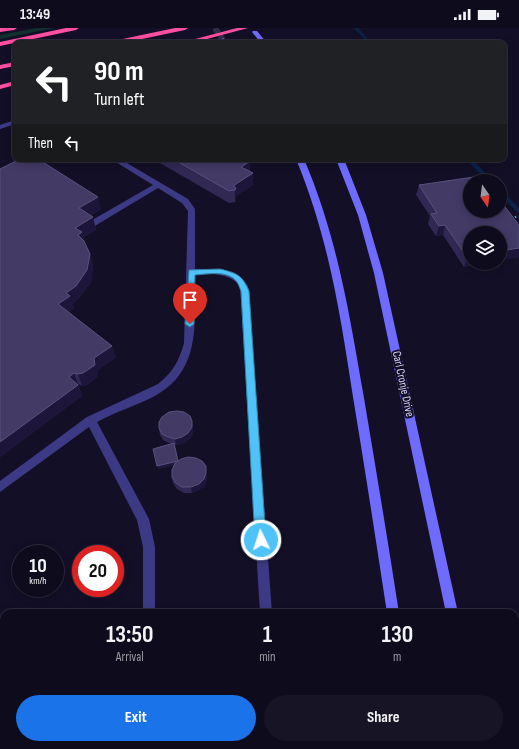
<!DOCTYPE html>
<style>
:root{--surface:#0e0b1c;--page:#171425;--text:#f1f3f6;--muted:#9b9ba3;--line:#2e2b3b;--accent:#1a73e8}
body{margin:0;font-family:"Sofia Sans Condensed",sans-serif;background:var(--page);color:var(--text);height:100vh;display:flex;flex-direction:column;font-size:15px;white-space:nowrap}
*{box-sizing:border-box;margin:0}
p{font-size:13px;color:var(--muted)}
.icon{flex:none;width:22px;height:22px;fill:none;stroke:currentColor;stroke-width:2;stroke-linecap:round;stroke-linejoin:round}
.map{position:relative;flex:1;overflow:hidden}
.panel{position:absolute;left:0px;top:581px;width:519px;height:140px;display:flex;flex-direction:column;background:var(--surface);border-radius:12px 12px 0 0;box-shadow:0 2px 10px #0003,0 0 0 1px var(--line)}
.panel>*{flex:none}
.banner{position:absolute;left:12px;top:12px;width:495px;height:122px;border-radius:8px;box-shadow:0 2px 10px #0003,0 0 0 1px var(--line);background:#202124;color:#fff;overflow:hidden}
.needle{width:26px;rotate:166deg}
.buttons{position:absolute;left:463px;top:146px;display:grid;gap:8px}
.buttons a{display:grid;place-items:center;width:44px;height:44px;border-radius:50%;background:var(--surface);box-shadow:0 2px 10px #0003,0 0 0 1px var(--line);font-size:20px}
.speed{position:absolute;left:12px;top:517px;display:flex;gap:8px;font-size:20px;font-weight:700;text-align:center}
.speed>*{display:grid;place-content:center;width:52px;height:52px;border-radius:50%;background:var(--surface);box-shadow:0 2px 10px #0003,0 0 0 1px var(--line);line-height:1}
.speed small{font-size:10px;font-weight:400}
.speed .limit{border:6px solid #d22;background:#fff;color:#111}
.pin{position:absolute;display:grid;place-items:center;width:34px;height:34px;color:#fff;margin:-41px -17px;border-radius:50% 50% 50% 0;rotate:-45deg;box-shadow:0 0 4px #0007}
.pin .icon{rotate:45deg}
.me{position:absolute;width:44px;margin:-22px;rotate:356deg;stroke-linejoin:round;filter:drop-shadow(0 0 3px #0008)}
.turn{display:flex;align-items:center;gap:14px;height:84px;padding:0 16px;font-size:18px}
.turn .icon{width:52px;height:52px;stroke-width:2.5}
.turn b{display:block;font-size:28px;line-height:34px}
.then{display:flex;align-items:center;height:38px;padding:0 16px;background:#0003;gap:8px;font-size:15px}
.eta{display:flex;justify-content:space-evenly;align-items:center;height:68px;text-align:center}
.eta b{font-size:24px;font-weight:700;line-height:28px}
.cta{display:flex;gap:8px;margin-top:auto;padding:8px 16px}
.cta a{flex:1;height:46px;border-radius:24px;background:var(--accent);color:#fff;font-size:16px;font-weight:700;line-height:46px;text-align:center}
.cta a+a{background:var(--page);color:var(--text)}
.status{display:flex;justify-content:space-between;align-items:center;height:28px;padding:0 20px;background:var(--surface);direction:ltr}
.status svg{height:11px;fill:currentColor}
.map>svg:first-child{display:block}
</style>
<div class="status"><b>13:49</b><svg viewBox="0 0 49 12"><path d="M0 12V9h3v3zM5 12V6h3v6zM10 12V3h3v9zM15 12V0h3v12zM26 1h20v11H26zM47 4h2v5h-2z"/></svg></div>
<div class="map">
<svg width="519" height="721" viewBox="0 0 519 721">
<rect width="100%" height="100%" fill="#130f26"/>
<polygon fill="#12302f" points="37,0 55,0 0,11 0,7"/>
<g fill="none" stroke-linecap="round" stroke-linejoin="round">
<g fill="#0c2248" fill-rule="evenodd">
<polygon points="354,0 358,0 372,15 368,15"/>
<polygon points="466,131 472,131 493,153 487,153"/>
<polygon points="500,162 502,163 519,180 519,185 517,184 500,167"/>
</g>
<polyline stroke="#312d47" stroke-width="6" stroke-dasharray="6 3" stroke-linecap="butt" points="215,0 223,12"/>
<polyline stroke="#2fb8b0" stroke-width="2" stroke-dasharray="1.5 2.5" stroke-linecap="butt" points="511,190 519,188"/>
<g stroke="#2fb8b0" stroke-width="3" stroke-dasharray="2.5 4" stroke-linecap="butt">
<polyline points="515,642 519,646"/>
<polyline points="366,717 367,721"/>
</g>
<g fill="#3d3a85" fill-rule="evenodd">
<polygon points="15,92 15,96 0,101 0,97"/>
<path d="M111,131H120L188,171L195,181V241C215,241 236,239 248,258L272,585H260L240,258C228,244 211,246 195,247C194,294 203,343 153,369C135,378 115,384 97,394L149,491L155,519V585H143V519L137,492L89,399L0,464V453L87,389L158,356C173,344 179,333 184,315L188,183L182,175L158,160L93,199H87V195L153,157Z"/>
<polygon points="519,700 519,714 515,716 515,702"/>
<polygon points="279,717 296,717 297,721 280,721"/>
<polygon points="458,717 491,717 490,721 457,721"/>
</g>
<g fill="#6f6bff" fill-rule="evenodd">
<polygon points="253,3 257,3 267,15 261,15 252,4"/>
<polygon points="223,10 229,15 223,15 220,12"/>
<path d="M296,131H304C338,211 349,285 364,370C376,442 388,513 399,585H387C376,513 365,441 353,369C340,285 329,211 296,131Z"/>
<polygon points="336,131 344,131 366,187 383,245 458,585 446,585 374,245 358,187"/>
<polygon points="407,717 421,717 422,721 408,721"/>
<polygon points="474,717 488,717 489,721 475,721"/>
</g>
<g fill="#ff4fa3" fill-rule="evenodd">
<polygon points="0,0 17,0 14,2 0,4"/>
<polygon points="66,0 79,0 76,2 0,18 0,14"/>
<polygon points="175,0 188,0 185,2 123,15 110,15 113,13"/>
<polygon points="237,0 248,0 192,15 180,15"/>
<polygon points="15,34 15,38 0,41 0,37"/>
<polygon points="15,53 15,57 0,61 0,57"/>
</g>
</g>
<g fill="#312854">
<polygon points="153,131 249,131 250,143 253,145 253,157 236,168 236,172 235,174 229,175"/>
<polygon points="0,141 101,181 90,188 93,189 96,202 83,209 85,215 90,226 93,238 91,254 79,270 72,276 74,280 69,284 116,329 98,342 98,348 87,357 82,358 78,356 82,368 0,429"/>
<polygon points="419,157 470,183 519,197 519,229 500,232 500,205 470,235 485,235 464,239 443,207 436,208 428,196 430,188 416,167"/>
<polygon points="159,400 193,400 193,406 189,411 184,415 176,417 174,417 178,433 206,445 207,451 205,457 199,462 192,465 184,465 177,461 173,455 172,449 174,437 158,441 172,416 169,415 163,412 160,407"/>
</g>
<g fill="#1d163a">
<polygon points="242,131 249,131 250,146 241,139"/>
<polygon points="253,145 253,157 236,168 236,172 235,174 235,162 233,158"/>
<polygon points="98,169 101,181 82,192 79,180"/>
<polygon points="93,189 96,202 83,209 85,216 81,219 75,200"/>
<polygon points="445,197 443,207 436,208 439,198"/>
<polygon points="519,220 519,229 500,232 500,223"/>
<polygon points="90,226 93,238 91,254 79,270 72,276 74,280 63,288 58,276 66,265"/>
<polygon points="470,228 470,235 485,235 464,239 467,229"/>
<polygon points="112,318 116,329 98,342 98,348 87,357 82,358 78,346 94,330"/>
<polygon points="74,345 78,356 73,360 69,349"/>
<polygon points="78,357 82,368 0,429 0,414"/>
<polygon points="192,393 193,400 193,406 189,411 184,415 176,417 175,411"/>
<polygon points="178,433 179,436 158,441 157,438"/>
<polygon points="206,445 207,451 205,457 199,462 192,465 191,459"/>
<polygon points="178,717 190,717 188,720 183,721 173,721 173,718"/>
</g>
<g fill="#433a66" stroke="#5a527e">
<polygon points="20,131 38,131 98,169 79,180 93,189 75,200 82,204 78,207 84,213 90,226 87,242 76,258 66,265 70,268 58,276 112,318 94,330 95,337 83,345 78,346 74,345 69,349 78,357 0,414 0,141"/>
<polygon points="173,131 244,131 249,134 241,139 253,145 233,158 236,160 235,162 229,163"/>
<polygon points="474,149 477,153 470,153 470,183 500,183 500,176 502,175 519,197 519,220 500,223 500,205 470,205 470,228 467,229 445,197 439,198 431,186 437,185 419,157"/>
<polygon points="177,383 184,384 190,388 192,393 192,399 188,405 182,409 175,411 168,409 162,406 159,400 159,394 162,389 169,384"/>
<polygon points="174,415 178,433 157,438 153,421"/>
<polygon points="188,429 196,430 202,433 206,438 206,445 204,451 199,456 191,459 182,459 176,455 172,449 172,442 175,435 181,431"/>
<polygon points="0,629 4,629 4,717 178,717 173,718 173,721 0,721"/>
</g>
<path fill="#4fc3f7" stroke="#337fa1" d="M220,241C237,245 242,247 249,263L266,512L265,515L261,517L257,515L255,512L241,263C240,261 239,257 237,254C228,242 208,246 195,247L194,296L190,299L185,296L189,242Z"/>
<g text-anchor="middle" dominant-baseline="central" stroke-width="4" stroke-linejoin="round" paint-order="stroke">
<g font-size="12" fill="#d9d4ff" stroke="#130f26">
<text transform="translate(403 356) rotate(78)">Carl Cronje Drive</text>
</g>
</g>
</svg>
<div class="buttons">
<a><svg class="needle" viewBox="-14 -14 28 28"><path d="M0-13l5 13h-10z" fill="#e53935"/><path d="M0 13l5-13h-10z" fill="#9b9ba3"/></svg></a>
<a><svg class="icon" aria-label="layers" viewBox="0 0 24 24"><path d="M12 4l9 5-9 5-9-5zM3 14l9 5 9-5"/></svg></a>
</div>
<div class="speed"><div>10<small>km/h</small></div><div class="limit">20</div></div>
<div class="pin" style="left:190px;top:296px;background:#d93025"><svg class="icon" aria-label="arrive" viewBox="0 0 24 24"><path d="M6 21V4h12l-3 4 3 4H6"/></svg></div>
<svg class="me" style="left:261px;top:512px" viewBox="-20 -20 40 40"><circle r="17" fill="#4fc3f7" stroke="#fff" stroke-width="3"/><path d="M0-11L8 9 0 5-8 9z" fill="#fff"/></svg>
<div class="banner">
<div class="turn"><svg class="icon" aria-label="left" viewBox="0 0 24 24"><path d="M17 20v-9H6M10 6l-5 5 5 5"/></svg><div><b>90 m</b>Turn left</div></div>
<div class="then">Then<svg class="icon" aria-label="left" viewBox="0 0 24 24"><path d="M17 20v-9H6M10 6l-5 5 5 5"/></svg></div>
</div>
<section class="panel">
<div class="eta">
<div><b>13:50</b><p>Arrival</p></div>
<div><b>1</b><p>min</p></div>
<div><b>130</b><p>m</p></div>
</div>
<div class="cta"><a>Exit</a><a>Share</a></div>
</section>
</div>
